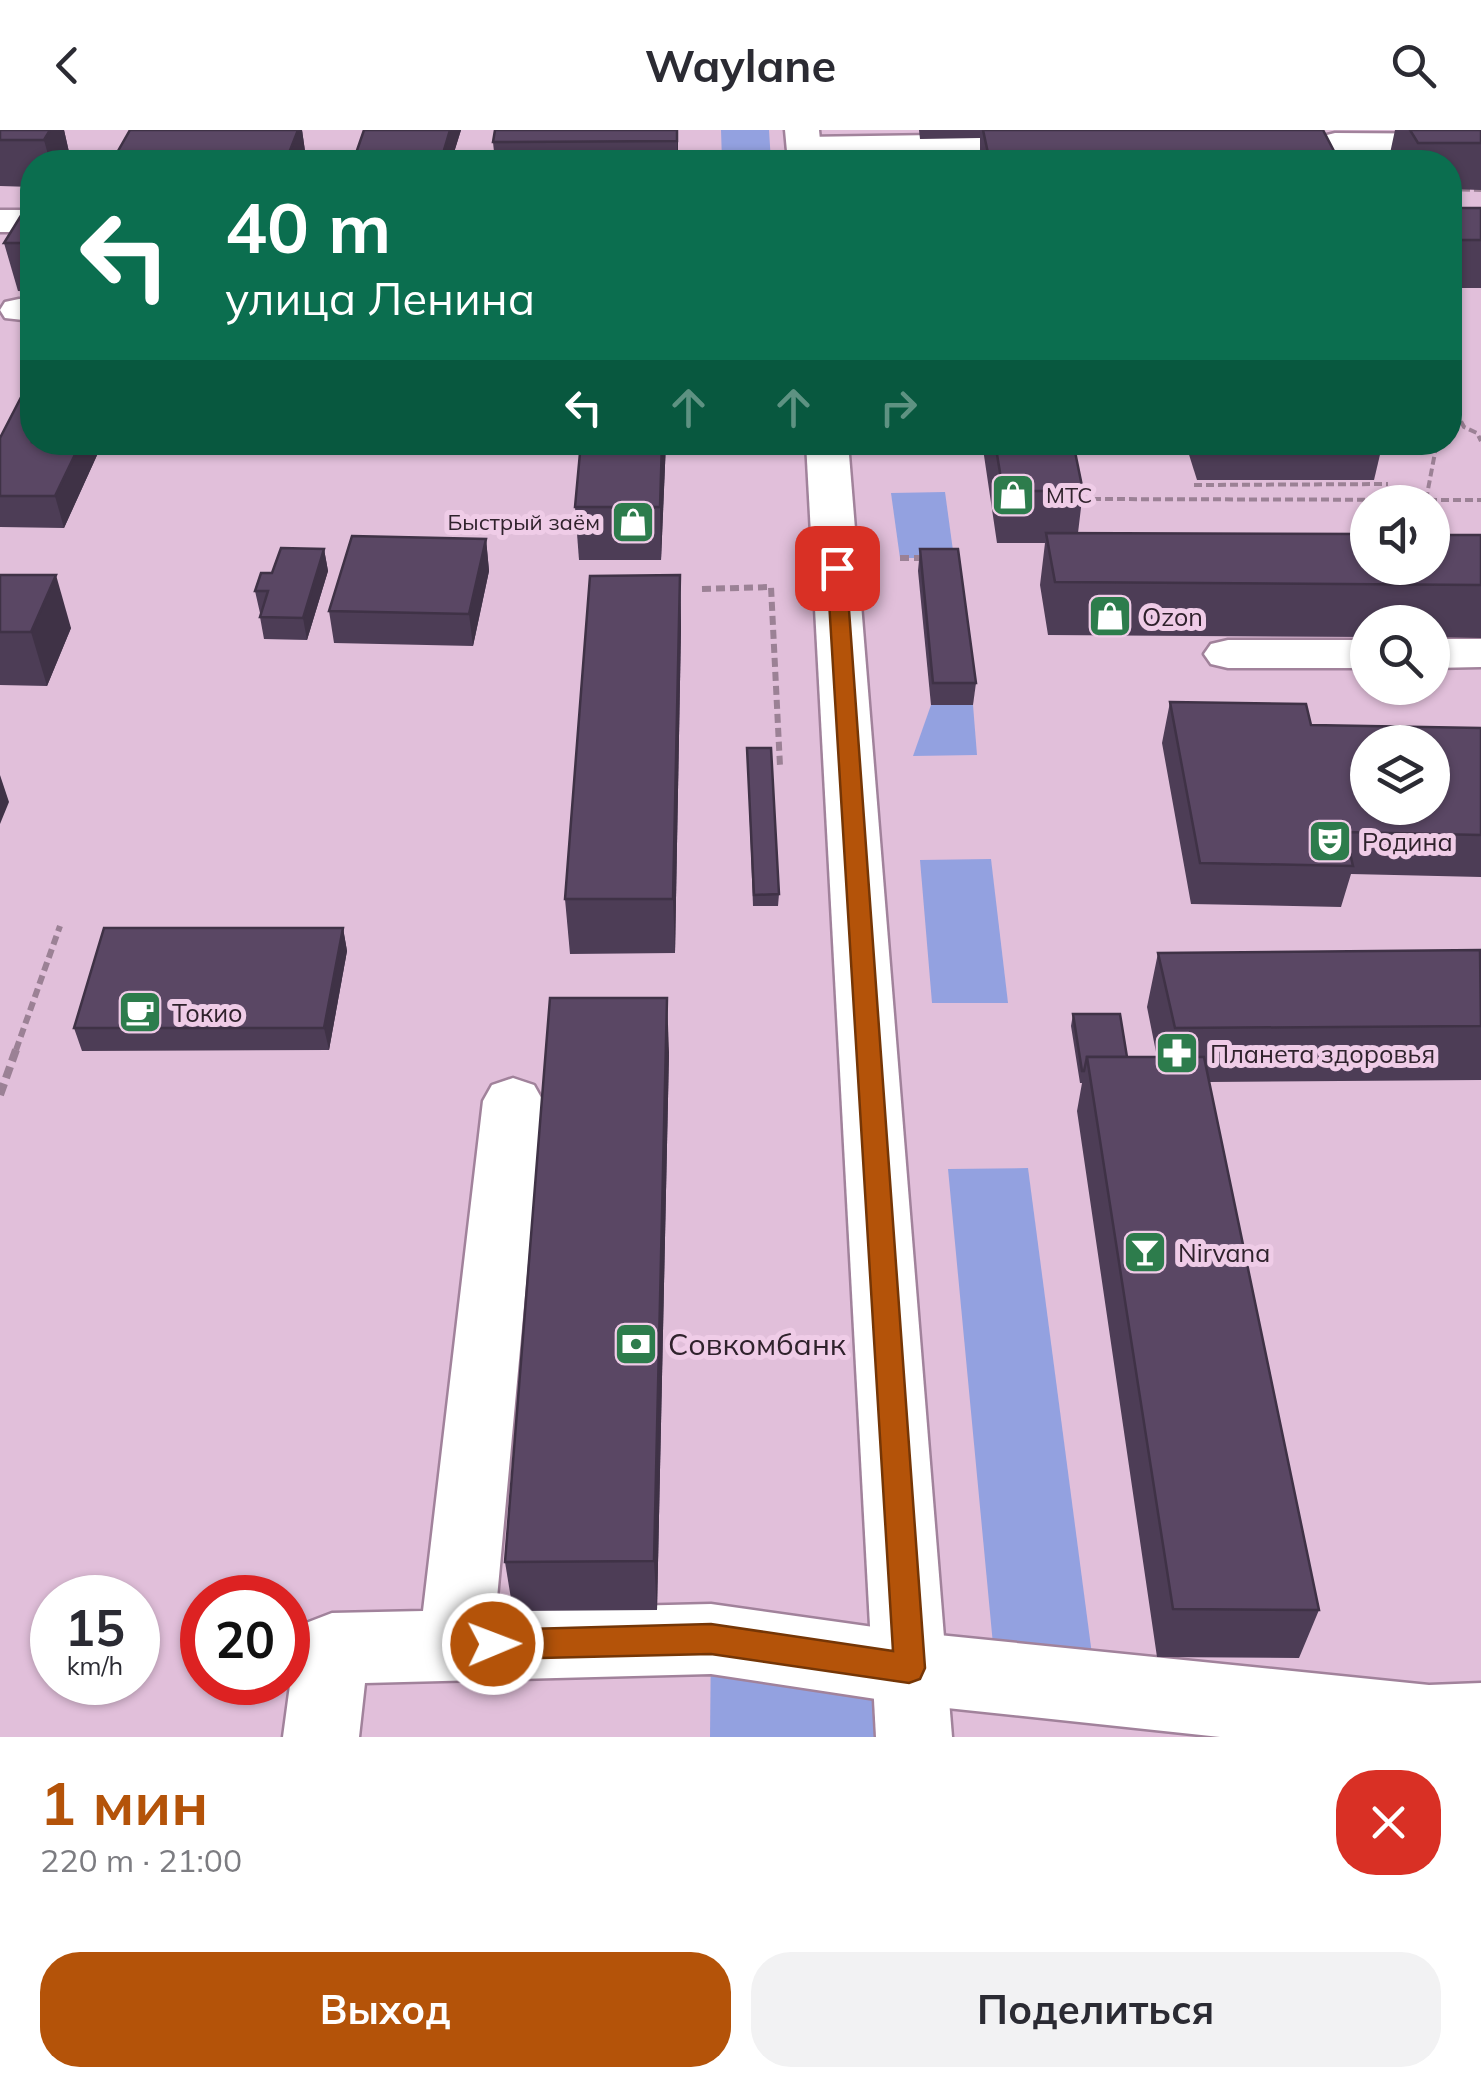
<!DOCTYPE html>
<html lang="ru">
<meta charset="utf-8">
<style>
:root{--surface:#fff;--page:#f2f2f3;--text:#2b2b33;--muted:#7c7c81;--accent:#b45309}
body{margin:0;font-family:Mulish,sans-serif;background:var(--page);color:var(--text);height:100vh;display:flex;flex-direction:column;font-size:38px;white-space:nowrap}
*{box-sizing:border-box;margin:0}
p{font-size:32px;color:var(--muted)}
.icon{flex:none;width:55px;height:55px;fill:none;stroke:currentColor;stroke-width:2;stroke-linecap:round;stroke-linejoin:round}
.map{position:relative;height:1607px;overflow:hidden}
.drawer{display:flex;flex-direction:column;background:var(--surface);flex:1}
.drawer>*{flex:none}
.hud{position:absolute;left:20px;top:20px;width:1442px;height:305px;border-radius:40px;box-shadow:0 2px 8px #0004;background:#0b6e4f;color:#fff;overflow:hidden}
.buttons{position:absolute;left:1350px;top:355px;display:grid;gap:20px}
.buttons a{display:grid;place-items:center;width:100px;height:100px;border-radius:50%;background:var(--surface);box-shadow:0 2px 8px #0004;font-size:50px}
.speed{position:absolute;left:30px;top:1445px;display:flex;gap:20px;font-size:50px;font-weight:700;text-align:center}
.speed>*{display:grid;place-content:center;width:130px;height:130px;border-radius:50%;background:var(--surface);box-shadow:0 2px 8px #0004;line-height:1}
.speed small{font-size:25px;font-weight:400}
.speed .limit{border:15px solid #d22;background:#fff;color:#111}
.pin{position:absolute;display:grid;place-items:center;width:85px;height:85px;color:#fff;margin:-42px;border-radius:20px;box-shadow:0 5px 15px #0006}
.me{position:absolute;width:110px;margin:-55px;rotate:89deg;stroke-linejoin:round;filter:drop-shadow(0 0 8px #0008)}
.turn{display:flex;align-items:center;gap:35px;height:210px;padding:0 40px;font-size:45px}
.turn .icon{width:130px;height:130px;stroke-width:2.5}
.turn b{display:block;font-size:70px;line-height:85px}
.lanes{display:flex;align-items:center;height:95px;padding:0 40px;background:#0003;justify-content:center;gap:50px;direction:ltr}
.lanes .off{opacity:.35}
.round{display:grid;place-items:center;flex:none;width:105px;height:105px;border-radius:40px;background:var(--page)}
.overview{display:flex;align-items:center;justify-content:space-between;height:170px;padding:0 40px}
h1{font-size:60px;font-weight:700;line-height:75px;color:var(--accent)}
.cta{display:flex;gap:20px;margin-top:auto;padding:20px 40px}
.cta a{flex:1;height:115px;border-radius:40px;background:var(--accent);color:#fff;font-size:40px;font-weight:700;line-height:115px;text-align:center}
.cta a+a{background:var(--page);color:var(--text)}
header{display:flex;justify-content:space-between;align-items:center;height:130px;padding:0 40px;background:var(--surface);font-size:45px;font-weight:700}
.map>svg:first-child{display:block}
</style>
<header><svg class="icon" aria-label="back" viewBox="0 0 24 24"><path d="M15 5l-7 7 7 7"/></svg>Waylane<svg class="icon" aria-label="search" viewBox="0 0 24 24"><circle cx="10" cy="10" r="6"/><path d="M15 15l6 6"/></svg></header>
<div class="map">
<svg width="1481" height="1607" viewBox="0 0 1481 1607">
<rect width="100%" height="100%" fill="#e1bfda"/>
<g fill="#93a1e0">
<polygon points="721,0 769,0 771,32 722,32"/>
<polygon points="945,362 954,428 900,428 891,363"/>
<polygon points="931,575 973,575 977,625 913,626"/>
<polygon points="991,729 1008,873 932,873 920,730"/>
<polygon points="1028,1038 1096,1555 996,1546 948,1039"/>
<polygon points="711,1509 909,1538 914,1607 710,1607"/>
</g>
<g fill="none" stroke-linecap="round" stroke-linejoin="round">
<g stroke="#a1829b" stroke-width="5">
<g id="minor">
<polygon points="1335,3 1481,4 1481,24 1357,23 1362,32 1328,32 1318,13 1323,6"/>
<polygon points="1001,4 1013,7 1018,14 1013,21 804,27 792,24 787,17 792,10 804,7"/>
<polygon points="19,169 32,169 32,191 5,188 0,180 5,172"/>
<polygon points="1432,509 1481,509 1481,537 1432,538"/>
<polygon points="1228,510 1368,510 1368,538 1228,538 1211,534 1204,524 1211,514"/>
<polygon points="513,948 534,955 543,971 496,1479 711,1474 909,1502 1429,1555 1481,1553 1481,1607 1220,1607 909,1574 711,1544 365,1553 359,1607 283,1607 295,1518 306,1493 332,1483 423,1481 483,971 492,955"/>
</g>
</g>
<g stroke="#a1829b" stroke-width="5">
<g id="major">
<polygon points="785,0 819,0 822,32 788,32"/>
<rect x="0" y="80" width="32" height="22"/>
<polygon points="806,312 848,312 952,1607 876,1607"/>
</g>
</g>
<g stroke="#9b8195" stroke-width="4" stroke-dasharray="8 4" stroke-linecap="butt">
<polyline points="1450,59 1481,60"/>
<polyline points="1450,270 1464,297 1477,303 1481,311"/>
<polyline points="1194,355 1388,354"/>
<polyline points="1081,369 1481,370"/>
<polyline points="1426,370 1437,312"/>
</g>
<g stroke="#9b8195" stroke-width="6" stroke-dasharray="9 5" stroke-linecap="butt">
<polyline points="900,428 923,428"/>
<polyline points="702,459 771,457 780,636"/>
<polyline points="16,920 60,796"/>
</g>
<polyline stroke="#9b8195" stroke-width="8" stroke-dasharray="12 6" stroke-linecap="butt" points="0,965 17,917"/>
<use href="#minor" fill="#fff" fill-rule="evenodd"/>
<use href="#major" fill="#fff" fill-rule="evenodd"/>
</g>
<g fill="#4d3d56">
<polygon points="0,0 64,0 71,31 70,32 32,32 32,57 0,56"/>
<polygon points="130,0 302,0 306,28 304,32 121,32 118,21"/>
<polygon points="364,0 461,0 451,32 354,32 354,29"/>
<polygon points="495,0 678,0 678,32 495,32 493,12"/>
<polygon points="919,0 1323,0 1335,23 1333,32 980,32 980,8 920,9"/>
<polygon points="1395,0 1481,0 1481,60 1450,59 1450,32 1392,32 1389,28"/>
<rect x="1450" y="78" width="31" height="80"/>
<polygon points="32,79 32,162 18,161 4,113"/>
<polygon points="0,308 32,312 103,312 64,398 0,397"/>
<polygon points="666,312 661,430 579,430 575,377"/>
<polygon points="982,312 1073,312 1083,361 1078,403 1481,405 1481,508 1432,507 1432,492 1368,492 1368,507 1048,505 1040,455 1045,413 997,413"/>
<polygon points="1185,312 1383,312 1374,350 1197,350"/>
<polygon points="486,409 489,441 473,516 334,513 329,481"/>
<polygon points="324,419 328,441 307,510 264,509 260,487 261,483 260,483 255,461 272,443"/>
<polygon points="920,419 976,553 973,575 931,575 918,441"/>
<polygon points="0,445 71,498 47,556 0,555"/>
<polygon points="680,445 681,498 675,823 570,824 565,769"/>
<polygon points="1170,572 1311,595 1481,598 1481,747 1351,744 1341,777 1191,774 1162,613"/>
<polygon points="747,618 779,764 778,776 753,776"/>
<polygon points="343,798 347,821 329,920 82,921 74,898"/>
<polygon points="1158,823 1481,824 1481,950 1209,952 1319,1480 1299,1528 1157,1527 1077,981 1082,953 1080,953 1071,896 1073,884 1127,927 1157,927 1147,877"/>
<polygon points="669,922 657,1480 513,1481 505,1432"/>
</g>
<g fill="#3f3246">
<polygon points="50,0 64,0 71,31 70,32 50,32 44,10"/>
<polygon points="298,0 302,0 306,28 304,32 290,32 289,23"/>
<polygon points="450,0 461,0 451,32 441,32"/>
<rect x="677" y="0" width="1" height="32"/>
<polygon points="81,312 103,312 64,398 55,366"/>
<polygon points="662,312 666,312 661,430 660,377"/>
<polygon points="486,409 489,441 473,516 469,484"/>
<polygon points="324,419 328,441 307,510 303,488"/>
<polygon points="56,445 71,498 47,556 31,502"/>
<polygon points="680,445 681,498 675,823 673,769"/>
<polygon points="0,645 9,672 0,694"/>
<polygon points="343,798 347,821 329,920 324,898"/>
<polygon points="667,868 669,922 657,1480 654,1431"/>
</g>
<g fill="#5a4764" stroke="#3f3246" stroke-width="2.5" fill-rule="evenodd">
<polygon points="0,0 50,0 44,10 0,10"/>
<polygon points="130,0 298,0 289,23 118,21"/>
<polygon points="364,0 450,0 441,30 354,29"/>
<polygon points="495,0 677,0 677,11 493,12"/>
<polygon points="983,0 1323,0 1335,23 988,23"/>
<polygon points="1410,0 1481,0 1481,13 1418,13"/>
<rect x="1450" y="78" width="31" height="32"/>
<polygon points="25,79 32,79 32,113 4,113"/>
<polygon points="32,246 32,312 81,312 55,366 0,366 0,308"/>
<polygon points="581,312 662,312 660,377 575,377"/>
<polygon points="995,312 1073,312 1083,361 1003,361"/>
<polygon points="1046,403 1368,404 1368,438 1432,438 1432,405 1481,405 1481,455 1055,452"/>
<polygon points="352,406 486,409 469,484 329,481"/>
<polygon points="281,418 324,419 303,488 260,487 268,461 255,461 261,443 272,443"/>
<polygon points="920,419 958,419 976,553 933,553"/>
<polygon points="0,445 56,445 31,502 0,502"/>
<polygon points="680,445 673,769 565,769 590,446"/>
<path d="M1170,572L1306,574L1311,595L1481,598V705L1345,702L1353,736L1200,733ZM1368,612H1432V678H1368Z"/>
<polygon points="747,618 771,618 779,764 754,765"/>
<polygon points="104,798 343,798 324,898 74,898"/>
<polygon points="1480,820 1481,896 1175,898 1158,823"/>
<polygon points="550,868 667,868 654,1431 505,1432"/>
<polygon points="1073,884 1120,884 1127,927 1087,927 1084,941 1082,941"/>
<polygon points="1087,927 1204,927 1319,1480 1173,1479"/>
</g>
<polygon fill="#b45309" stroke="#753606" stroke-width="2.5" points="837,432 846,438 925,1538 920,1549 909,1553 711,1524 493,1529 482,1525 477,1514 482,1504 493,1500 711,1494 893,1521 827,438"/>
<defs>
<g id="shop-square" transform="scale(2.25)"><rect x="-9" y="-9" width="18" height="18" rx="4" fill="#2d7c4c" stroke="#efcce7"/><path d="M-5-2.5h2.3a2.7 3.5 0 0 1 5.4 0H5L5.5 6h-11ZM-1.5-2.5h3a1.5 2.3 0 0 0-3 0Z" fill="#fff"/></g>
<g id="theatre-square" transform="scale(2.25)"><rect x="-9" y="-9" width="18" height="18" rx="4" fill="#2d7c4c" stroke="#efcce7"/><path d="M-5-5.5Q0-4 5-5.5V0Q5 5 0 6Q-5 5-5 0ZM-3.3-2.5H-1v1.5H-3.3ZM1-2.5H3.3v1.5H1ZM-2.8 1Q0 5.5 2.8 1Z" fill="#fff"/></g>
<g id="cafe-square" transform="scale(2.25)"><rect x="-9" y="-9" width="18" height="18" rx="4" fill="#2d7c4c" stroke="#efcce7"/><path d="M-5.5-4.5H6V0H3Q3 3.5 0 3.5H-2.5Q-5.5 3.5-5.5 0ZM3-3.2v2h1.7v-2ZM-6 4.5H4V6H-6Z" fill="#fff"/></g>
<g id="pharmacy-square" transform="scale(2.25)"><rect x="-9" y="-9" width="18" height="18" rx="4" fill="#2d7c4c" stroke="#efcce7"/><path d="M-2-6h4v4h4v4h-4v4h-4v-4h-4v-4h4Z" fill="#fff"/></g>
<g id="bar-square" transform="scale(2.25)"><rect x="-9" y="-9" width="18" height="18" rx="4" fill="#2d7c4c" stroke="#efcce7"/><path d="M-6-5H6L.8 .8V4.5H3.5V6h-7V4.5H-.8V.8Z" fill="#fff"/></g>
<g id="bank-square" transform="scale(2.25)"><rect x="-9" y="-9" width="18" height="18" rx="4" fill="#2d7c4c" stroke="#efcce7"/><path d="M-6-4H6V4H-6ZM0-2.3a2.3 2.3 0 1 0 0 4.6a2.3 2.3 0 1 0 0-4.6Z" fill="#fff"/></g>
</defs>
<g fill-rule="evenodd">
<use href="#shop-square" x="1013" y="365"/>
<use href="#shop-square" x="633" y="392"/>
<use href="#shop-square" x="1110" y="486"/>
<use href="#theatre-square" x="1330" y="711"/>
<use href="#cafe-square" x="140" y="882"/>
<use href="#pharmacy-square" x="1177" y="923"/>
<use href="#bar-square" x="1145" y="1122"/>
<use href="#bank-square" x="636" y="1214"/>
</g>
<g text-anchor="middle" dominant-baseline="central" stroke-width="10" stroke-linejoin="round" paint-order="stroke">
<g font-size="22" fill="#2f222c" stroke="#efcce7" text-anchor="start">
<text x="1046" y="365">МТС</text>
<text x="600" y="392" text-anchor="end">Быстрый заём</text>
</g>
<g font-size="25" fill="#2f222c" stroke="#efcce7" text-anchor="start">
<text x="1142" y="486">Ozon</text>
<text x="1362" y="711">Родина</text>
<text x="172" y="882">Токио</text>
<text x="1210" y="923">Планета здоровья</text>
<text x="1178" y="1122">Nirvana</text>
</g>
<g font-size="30" fill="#2f222c" stroke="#efcce7" text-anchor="start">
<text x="668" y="1214">Совкомбанк</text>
</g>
</g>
</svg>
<div class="buttons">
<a><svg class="icon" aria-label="sound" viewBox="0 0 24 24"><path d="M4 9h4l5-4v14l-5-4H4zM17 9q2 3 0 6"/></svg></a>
<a><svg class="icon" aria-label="search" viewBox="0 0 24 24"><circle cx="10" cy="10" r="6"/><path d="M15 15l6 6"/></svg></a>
<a><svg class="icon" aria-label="layers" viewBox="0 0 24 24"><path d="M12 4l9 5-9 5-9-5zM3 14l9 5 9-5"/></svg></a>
</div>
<div class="speed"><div>15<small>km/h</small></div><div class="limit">20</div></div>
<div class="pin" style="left:837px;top:438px;background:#d93025"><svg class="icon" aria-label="arrive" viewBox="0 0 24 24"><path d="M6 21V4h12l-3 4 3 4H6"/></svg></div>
<svg class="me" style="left:493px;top:1514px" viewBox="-20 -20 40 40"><circle r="17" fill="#b45309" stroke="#fff" stroke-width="3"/><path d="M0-11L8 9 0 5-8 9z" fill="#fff"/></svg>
<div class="hud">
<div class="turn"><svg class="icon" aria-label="left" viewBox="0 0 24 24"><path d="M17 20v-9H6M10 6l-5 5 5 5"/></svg><div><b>40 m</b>улица Ленина</div></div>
<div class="lanes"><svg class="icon" aria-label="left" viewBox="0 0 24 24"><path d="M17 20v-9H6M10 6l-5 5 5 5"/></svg><svg class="icon off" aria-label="ahead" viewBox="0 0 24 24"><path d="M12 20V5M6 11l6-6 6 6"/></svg><svg class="icon off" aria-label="ahead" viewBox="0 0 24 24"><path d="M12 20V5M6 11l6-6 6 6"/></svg><svg class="icon off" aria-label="right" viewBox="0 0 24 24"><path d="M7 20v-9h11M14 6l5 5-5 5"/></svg></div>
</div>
</div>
<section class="drawer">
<div class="overview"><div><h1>1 мин</h1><p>220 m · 21:00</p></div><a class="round" style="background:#d93025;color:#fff"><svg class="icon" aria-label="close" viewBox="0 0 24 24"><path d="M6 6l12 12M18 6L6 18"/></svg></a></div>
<div class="cta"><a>Выход</a><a>Поделиться</a></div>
</section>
